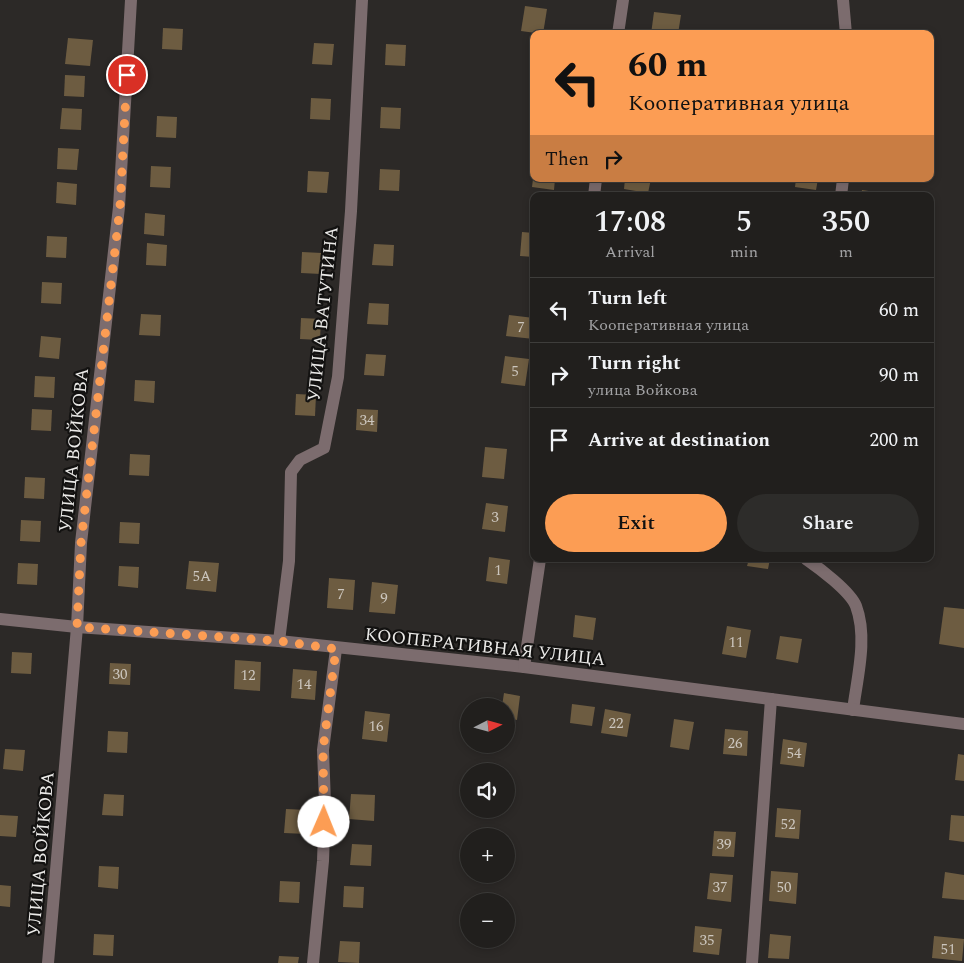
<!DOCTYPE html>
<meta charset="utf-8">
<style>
:root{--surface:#211f1d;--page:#2d2c2a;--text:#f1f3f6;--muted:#a2a2a4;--line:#3e3d3b;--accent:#fc9d54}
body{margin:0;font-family:Spectral,serif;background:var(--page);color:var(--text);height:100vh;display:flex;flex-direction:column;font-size:19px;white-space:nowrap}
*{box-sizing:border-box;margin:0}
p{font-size:16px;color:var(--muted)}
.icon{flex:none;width:28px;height:28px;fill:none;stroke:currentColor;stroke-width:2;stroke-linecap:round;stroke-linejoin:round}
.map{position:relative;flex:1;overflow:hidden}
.side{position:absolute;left:530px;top:192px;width:404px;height:370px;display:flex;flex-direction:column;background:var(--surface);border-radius:10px;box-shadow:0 2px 8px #0003,0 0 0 1px var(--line)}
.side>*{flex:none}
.banner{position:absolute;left:530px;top:30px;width:404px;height:152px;border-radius:10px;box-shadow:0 2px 8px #0003,0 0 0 1px var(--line);background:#fc9d54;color:#111;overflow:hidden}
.needle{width:32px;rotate:84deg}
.buttons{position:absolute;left:460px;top:698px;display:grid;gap:10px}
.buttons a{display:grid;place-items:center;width:55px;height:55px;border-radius:50%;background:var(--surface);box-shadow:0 2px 8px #0003,0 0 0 1px var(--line);font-size:25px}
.pin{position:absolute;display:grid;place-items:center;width:42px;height:42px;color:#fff;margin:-21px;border:2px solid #fff;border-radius:50%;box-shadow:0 1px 5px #0007}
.me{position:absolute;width:55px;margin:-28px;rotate:1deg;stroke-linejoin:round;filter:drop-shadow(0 0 4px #0008)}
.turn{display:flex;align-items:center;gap:18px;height:105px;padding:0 15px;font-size:22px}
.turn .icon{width:65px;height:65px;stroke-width:2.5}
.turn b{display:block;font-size:35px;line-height:42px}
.then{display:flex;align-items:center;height:48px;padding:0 15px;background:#0003;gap:10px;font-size:19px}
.eta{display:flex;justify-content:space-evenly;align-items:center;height:85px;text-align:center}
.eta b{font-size:30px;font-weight:600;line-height:35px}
.button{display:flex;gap:10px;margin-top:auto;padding:10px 15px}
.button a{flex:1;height:58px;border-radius:30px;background:var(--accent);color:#111;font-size:20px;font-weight:600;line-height:58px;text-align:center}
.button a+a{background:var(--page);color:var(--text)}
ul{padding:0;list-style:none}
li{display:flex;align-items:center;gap:15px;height:65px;padding:0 15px;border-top:1px solid var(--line)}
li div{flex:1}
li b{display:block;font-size:19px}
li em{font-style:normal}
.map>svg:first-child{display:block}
</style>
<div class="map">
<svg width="964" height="963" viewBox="0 0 964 963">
<rect width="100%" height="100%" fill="#2c2927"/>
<g fill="#6d5c41">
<polygon points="525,6 547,9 543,34 521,31"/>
<polygon points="654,12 681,15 678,34 651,34"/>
<polygon points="163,28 183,29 182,50 162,49"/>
<polygon points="68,38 93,40 90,66 65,64"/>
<polygon points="314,43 334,44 332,65 312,64"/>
<polygon points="386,44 406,45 405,66 385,65"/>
<polygon points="65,75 85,76 84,97 64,96"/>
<polygon points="311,98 331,99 330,120 310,119"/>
<polygon points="381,107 401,108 400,129 380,128"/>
<polygon points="62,108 82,109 81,130 60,129"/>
<polygon points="157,116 177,117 176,138 156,137"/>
<polygon points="58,148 79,149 77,170 57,169"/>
<polygon points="151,166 171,167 170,188 150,187"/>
<polygon points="380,169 400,170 399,191 379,190"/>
<polygon points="308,171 329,172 327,193 307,192"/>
<polygon points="533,179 555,179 554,190 532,187"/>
<polygon points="625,179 651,179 648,193 624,189"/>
<polygon points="796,179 818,179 816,190 795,187"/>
<polygon points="57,182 77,184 76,205 56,203"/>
<polygon points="862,190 882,193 882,196 861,196"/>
<polygon points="145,213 165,215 164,236 144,234"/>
<polygon points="522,232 534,233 534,257 520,256"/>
<polygon points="47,236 67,237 66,258 46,257"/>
<polygon points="147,243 167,245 166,266 146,265"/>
<polygon points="374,244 394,245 393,266 372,265"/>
<polygon points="302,252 322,253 321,274 301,273"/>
<polygon points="42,282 62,283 61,304 41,303"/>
<polygon points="369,303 389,304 388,325 367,324"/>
<polygon points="141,314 161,315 160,336 139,335"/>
<polygon points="509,315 534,318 534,339 506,336"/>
<polygon points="301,318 321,319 320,340 300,339"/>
<polygon points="41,336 61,338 59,359 39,357"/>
<polygon points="366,354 386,355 384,376 364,375"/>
<polygon points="505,356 529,359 525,386 501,383"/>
<polygon points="35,376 55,377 54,398 34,397"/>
<polygon points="135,380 155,381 154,403 134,401"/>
<polygon points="296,394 316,395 315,416 295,415"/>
<polygon points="32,409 52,410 51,431 31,430"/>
<polygon points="357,409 378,410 377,432 356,430"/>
<polygon points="485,447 507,449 504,479 482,477"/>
<polygon points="130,454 150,455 149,476 129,475"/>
<polygon points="25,477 45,478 44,499 24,498"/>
<polygon points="486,503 508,506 505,532 482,529"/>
<polygon points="21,520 41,521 40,542 20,541"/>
<polygon points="120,522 140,523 139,544 119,543"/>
<polygon points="489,557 510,560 507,584 486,581"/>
<polygon points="749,559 770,559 768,569 747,566"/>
<polygon points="189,561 219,563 216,592 186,589"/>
<polygon points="18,563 38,564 37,585 17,584"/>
<polygon points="119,566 139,567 138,588 118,586"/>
<polygon points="329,578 355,580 353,610 327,608"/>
<polygon points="372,582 398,585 395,614 369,612"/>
<polygon points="944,607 964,609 964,648 939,644"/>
<polygon points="575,615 596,618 593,640 573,637"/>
<polygon points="727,626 751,630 746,658 722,654"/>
<polygon points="780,636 802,639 798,663 776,659"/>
<polygon points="12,652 32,653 31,674 11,673"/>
<polygon points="235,660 261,662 260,691 234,689"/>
<polygon points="110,663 131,664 130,685 109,684"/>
<polygon points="293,669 317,671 315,700 291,698"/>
<polygon points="504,693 520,696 517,720 506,718 506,706 502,706"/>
<polygon points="572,704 595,707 592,726 570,723"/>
<polygon points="605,709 631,714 627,737 601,733"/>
<polygon points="365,711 390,714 387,742 362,739"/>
<polygon points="674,719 694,722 689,750 670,747"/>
<polygon points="725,729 748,731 747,756 723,754"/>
<polygon points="108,731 128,732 127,753 107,752"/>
<polygon points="783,739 807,743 804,767 780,764"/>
<polygon points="5,749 25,750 23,771 3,769"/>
<polygon points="958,754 964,755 964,781 955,780"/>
<polygon points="104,794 124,795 123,816 102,815"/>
<polygon points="351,794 375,795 374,821 349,819"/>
<polygon points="777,808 801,810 799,839 775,837"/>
<polygon points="286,809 308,810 307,834 284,833"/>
<polygon points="0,815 18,816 16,837 0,836"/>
<polygon points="951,815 964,816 964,842 949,840"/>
<polygon points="714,831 736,832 734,857 712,856"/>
<polygon points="352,844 372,845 371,866 350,865"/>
<polygon points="99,866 119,867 118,889 98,887"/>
<polygon points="771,871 798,873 796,904 769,901"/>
<polygon points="945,872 964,875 964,900 942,898"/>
<polygon points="710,873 733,875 731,902 707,899"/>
<polygon points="280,881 300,882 299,903 279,902"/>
<polygon points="0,885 11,886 10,907 0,906"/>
<polygon points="344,886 364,887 363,908 343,907"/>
<polygon points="695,926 722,929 719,955 693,952"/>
<polygon points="94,934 114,935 113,956 93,955"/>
<polygon points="770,934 791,936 789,959 768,958"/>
<polygon points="934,936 964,939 962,961 932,958"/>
<polygon points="340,941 360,942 359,963 338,962"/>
<polygon points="279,956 299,957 298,963 278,963"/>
</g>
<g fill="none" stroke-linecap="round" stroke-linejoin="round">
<g stroke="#7c6c6e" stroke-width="12">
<polyline points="843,0 846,34"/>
<polyline points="618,34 623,0"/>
<polyline points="594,196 596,179"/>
<polyline points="841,196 843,179"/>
<path d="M806,559C819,568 850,591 856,606C868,638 857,678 853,710"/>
<polyline points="0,619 77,627 279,641 524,667 964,724"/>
<polyline points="279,641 289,561 291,472 300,460 324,448 338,377 351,211 362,0"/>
<polyline points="524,667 540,559"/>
<polyline points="48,963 77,627 81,543 119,207 131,0"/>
<polyline points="313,963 323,861 325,803 323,750 336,649"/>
<polyline points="752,963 771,699"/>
</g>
</g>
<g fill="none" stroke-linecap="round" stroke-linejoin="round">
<polyline stroke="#fc9d54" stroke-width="9" stroke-dasharray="0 16.2" points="127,75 120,207 81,543 77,627 279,641 336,649 323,750 324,822"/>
</g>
<g text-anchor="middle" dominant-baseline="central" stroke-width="4.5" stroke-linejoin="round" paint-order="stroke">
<g font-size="15" fill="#ccc6be">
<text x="521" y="327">7</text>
<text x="515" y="371">5</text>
<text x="367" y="420">34</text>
<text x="495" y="517">3</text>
<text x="498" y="570">1</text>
<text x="202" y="576">5А</text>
<text x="341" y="594">7</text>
<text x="384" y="598">9</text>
<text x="736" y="642">11</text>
<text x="120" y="674">30</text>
<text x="248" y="675">12</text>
<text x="304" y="684">14</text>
<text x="616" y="723">22</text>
<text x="376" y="726">16</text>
<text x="735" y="743">26</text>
<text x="794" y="753">54</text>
<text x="788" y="824">52</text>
<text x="724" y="844">39</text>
<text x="720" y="887">37</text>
<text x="784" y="887">50</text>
<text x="707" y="940">35</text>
<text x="948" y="949">51</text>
</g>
<g font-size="18" fill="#ebeae8" stroke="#131211">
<text transform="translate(323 314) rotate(-84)">УЛИЦА ВАТУТИНА</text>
<text transform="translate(74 450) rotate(-84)">УЛИЦА ВОЙКОВА</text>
<text transform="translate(485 647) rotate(6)">КООПЕРАТИВНАЯ УЛИЦА</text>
<text transform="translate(41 854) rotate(-85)">УЛИЦА ВОЙКОВА</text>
</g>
</g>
</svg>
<div class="buttons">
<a><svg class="needle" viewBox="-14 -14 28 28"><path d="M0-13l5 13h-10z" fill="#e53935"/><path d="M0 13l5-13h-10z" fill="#a2a2a4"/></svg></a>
<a><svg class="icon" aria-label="sound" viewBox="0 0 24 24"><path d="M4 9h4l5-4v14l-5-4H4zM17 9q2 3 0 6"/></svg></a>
<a>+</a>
<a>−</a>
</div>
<div class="pin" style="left:127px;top:75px;background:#d93025"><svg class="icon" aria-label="arrive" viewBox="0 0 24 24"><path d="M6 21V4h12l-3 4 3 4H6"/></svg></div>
<svg class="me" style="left:324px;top:822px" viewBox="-20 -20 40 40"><circle r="19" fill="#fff"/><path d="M0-13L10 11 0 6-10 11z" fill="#fc9d54"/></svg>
<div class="banner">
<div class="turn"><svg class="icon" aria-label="left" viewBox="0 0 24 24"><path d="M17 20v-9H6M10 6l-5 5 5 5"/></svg><div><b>60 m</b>Кооперативная улица</div></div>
<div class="then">Then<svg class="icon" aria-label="right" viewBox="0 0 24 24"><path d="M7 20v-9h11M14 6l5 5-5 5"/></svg></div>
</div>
<section class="side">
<div class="eta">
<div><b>17:08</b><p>Arrival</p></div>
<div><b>5</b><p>min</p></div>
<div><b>350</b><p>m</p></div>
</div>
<ul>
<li><svg class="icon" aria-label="left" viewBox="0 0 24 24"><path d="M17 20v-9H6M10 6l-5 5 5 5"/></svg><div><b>Turn left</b><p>Кооперативная улица</p></div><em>60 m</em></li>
<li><svg class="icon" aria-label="right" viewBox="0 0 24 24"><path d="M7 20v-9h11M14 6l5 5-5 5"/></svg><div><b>Turn right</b><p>улица Войкова</p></div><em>90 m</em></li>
<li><svg class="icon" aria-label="arrive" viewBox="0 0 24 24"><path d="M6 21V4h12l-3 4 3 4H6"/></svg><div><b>Arrive at destination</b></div><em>200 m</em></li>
</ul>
<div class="button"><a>Exit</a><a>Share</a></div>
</section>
</div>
